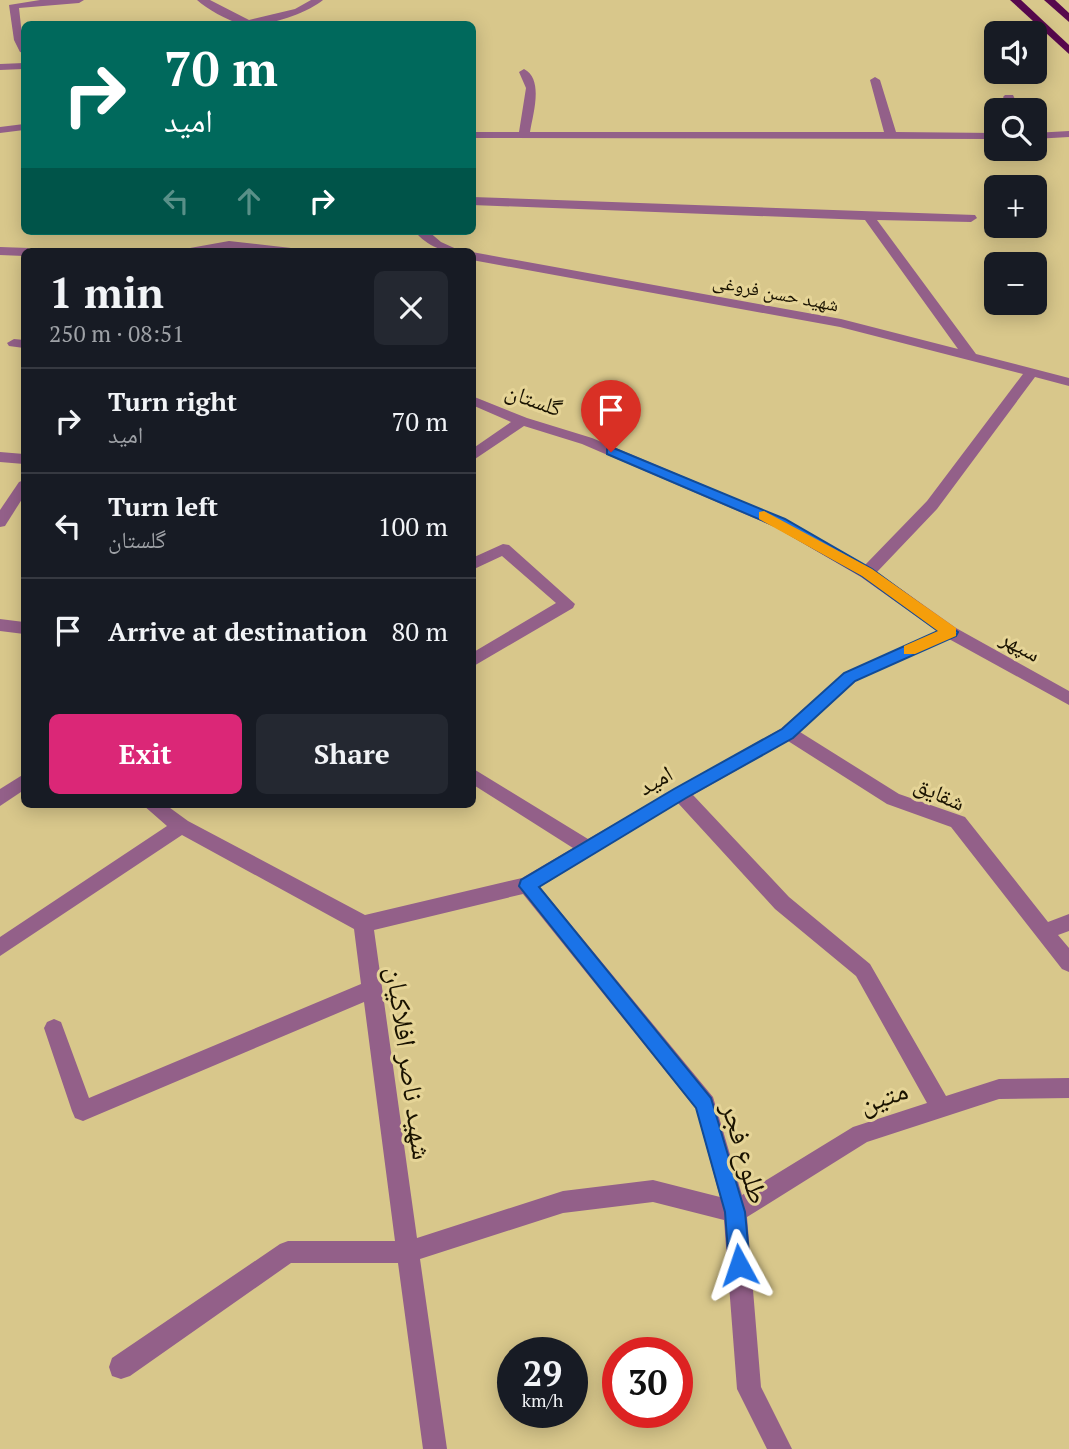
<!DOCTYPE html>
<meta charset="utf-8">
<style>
:root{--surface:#171b24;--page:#242831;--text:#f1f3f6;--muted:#9ea1a6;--line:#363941;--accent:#db2777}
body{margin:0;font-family:"PT Serif","Noto Naskh Arabic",serif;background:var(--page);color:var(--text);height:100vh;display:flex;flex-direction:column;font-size:26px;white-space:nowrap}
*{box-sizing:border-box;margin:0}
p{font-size:23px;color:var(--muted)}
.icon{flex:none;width:38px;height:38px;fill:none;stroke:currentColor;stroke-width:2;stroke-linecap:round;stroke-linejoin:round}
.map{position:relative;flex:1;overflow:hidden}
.drawer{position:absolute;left:21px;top:248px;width:455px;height:560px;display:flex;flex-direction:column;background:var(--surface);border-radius:10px;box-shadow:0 4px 18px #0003}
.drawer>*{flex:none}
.banner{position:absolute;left:21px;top:21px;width:455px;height:214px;border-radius:10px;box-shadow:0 4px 18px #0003;background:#00695c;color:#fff;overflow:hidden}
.tools{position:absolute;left:984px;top:21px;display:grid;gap:14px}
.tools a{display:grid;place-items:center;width:63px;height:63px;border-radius:10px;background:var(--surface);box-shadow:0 4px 18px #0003;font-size:35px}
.speed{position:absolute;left:497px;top:1337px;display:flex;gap:14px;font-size:35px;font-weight:700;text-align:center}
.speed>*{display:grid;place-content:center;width:91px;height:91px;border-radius:50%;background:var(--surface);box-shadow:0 4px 18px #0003;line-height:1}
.speed small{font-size:18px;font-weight:400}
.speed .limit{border:10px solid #d22;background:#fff;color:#111}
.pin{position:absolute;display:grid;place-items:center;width:60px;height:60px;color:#fff;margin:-72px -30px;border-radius:50% 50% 50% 0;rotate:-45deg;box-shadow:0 0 7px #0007}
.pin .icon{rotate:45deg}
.me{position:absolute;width:77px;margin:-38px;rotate:355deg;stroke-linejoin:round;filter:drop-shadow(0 0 5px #0008)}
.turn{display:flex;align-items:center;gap:24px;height:147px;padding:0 28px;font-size:32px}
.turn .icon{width:91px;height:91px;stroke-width:2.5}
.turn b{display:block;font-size:49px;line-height:60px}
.lanes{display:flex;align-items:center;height:66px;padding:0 28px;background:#0003;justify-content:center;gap:35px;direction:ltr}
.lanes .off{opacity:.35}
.round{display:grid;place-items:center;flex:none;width:74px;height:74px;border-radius:10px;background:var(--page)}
.headline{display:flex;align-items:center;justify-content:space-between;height:119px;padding:0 28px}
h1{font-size:42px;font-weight:800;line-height:52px}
.primary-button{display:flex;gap:14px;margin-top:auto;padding:14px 28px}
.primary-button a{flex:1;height:80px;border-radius:10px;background:var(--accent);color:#fff;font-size:28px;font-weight:800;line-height:80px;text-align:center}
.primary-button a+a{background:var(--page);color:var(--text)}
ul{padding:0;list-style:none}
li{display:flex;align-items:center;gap:21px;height:105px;padding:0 28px;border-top:2px solid var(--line)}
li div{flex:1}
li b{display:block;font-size:26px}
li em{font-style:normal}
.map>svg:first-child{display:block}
</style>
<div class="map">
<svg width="1069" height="1449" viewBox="0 0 1069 1449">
<rect width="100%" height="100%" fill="#d8c78b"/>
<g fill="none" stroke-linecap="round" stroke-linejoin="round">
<g fill="#936089" fill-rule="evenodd">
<polygon points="40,0 84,0 79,3 19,8 24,53 20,52 14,40 9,5"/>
<path d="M197,0H210L249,20L295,9L311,0H323C308,13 260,30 240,24C227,20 207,9 197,0Z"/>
<polygon points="24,63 24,69 0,70 0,64"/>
<path d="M524,69C544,79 533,114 530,132H884L870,80L875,77L880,80L896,132L996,133V139L472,138V132H519L526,88L519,72Z"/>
<polygon points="1005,95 1013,95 1020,110 1010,110 1003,97"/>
<polygon points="24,124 24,130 0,133 0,127"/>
<polygon points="1069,131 1069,137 1034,139 1034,133"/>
<path d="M472,197L975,215L977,218L971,222L877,220L976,354L1069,378V386L1035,377L937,509L877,572L956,628L1069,691V705L949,639L856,681L800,732L899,794L965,817L1048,922L1069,914V931L1058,935L1069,948V972L1062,969L951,827L887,804L788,741L693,795L789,897L870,964L946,1096L999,1079L1069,1078V1098L999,1099L867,1142L747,1217L761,1387L792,1449H767L737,1389L724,1220L653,1202L563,1213L420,1259L447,1449H423L398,1263H291L130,1376L121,1379L112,1376L109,1367L112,1358L280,1244L288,1241H395L364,1002L83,1121L75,1118L72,1111L44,1028L47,1022L54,1019L61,1022L89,1098L361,984L354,929L182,835L0,956V937L167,826L143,805H166L188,821L365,915L522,878L573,848L472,784V768L588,839L782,728L844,673L937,631L861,577L775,527L582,444L524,426L472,461V449L511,422L472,405V396L527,418L592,438L785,519L865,565L927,501L1023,374L840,327L472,260V252L841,319L958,349L865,220L472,205ZM678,803L775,909L856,976L927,1103L853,1127L742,1195L713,1097L540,887ZM523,894L696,1109L720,1197L653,1180L563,1191L417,1238L374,930Z"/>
<path d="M414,231H428L441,242L463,252C442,252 429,247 414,231Z"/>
<polygon points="229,241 291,248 297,252 229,249 184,252 190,248"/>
<polygon points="0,247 28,248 34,252 24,252 24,256 0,255"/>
<polygon points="14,339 24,340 24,348 9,346 7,343"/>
<polygon points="0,452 24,454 24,464 0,462"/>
<polygon points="24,480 24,496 5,526 0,527 0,510 19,482"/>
<polygon points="503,544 509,545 575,604 573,608 472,667 472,653 556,603 502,556 472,570 472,558"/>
<polygon points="0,619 24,622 24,634 0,631"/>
<polygon points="24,774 24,790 0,806 0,789"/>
</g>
<g fill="#57084d" fill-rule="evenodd">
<polygon points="1010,0 1021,0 1069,45 1069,54"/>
<polygon points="1044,0 1055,0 1069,13 1069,22"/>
</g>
</g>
<polygon fill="#1a73e8" stroke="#114b97" stroke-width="2" points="611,447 785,519 872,569 958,632 956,636 855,681 793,738 686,798 539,887 711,1098 745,1212 750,1265 747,1272 739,1275 732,1272 729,1265 725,1212 696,1108 519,886 521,880 674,789 782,729 844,673 938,631 862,576 775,526 607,454 607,449"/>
<polygon fill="#f59e0b" points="764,511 872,569 956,628 956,636 915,654 904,654 904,646 938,631 862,576 759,519 759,512"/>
<g text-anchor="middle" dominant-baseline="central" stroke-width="6" stroke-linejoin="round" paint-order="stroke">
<g font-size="19" fill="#191200" stroke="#e5d497">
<text transform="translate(776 292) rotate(11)">شهید حسن فروغی</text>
</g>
<g font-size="23" fill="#191200" stroke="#e5d497">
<text transform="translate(534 399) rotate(20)">گلستان</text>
<text transform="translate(1021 645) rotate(29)">سپهر</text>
<text transform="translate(655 780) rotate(-30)">امید</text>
<text transform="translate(940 793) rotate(24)">شقایق</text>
</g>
<g font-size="28" fill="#191200" stroke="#e5d497">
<text transform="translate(410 1063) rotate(82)">شهید ناصر افلاکیان</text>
<text transform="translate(883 1096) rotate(-19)">متین</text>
<text transform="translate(746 1153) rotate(74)">طلوع فجر</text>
</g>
</g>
</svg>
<div class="tools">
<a><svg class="icon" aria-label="sound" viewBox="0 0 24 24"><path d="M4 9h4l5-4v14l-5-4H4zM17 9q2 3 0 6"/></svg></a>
<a><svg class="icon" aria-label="search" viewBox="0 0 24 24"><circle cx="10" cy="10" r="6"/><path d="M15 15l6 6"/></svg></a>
<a>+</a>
<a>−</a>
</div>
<div class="speed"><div>29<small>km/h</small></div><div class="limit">30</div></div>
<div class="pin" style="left:611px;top:452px;background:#d93025"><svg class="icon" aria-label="arrive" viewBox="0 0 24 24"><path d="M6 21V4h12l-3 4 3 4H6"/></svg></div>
<svg class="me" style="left:739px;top:1265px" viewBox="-20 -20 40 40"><path d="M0-17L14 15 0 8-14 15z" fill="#1a73e8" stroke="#fff" stroke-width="4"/></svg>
<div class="banner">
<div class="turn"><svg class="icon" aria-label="right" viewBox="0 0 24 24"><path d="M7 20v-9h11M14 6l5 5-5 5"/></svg><div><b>70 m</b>امید</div></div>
<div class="lanes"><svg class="icon off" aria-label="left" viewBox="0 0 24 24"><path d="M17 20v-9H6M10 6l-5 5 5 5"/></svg><svg class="icon off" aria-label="ahead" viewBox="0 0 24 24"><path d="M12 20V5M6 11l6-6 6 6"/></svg><svg class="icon" aria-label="right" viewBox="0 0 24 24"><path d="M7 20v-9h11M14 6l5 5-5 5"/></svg></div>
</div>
<section class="drawer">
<div class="headline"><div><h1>1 min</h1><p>250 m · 08:51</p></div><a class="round"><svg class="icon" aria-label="close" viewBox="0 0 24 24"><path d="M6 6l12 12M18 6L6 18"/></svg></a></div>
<ul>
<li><svg class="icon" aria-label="right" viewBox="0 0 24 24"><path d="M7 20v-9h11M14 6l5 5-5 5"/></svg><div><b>Turn right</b><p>امید</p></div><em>70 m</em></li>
<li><svg class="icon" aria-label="left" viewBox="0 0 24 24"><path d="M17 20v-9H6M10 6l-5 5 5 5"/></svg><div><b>Turn left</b><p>گلستان</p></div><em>100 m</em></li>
<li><svg class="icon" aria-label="arrive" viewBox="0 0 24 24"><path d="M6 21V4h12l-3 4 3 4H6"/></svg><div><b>Arrive at destination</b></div><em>80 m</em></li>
</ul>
<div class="primary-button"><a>Exit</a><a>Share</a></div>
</section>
</div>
